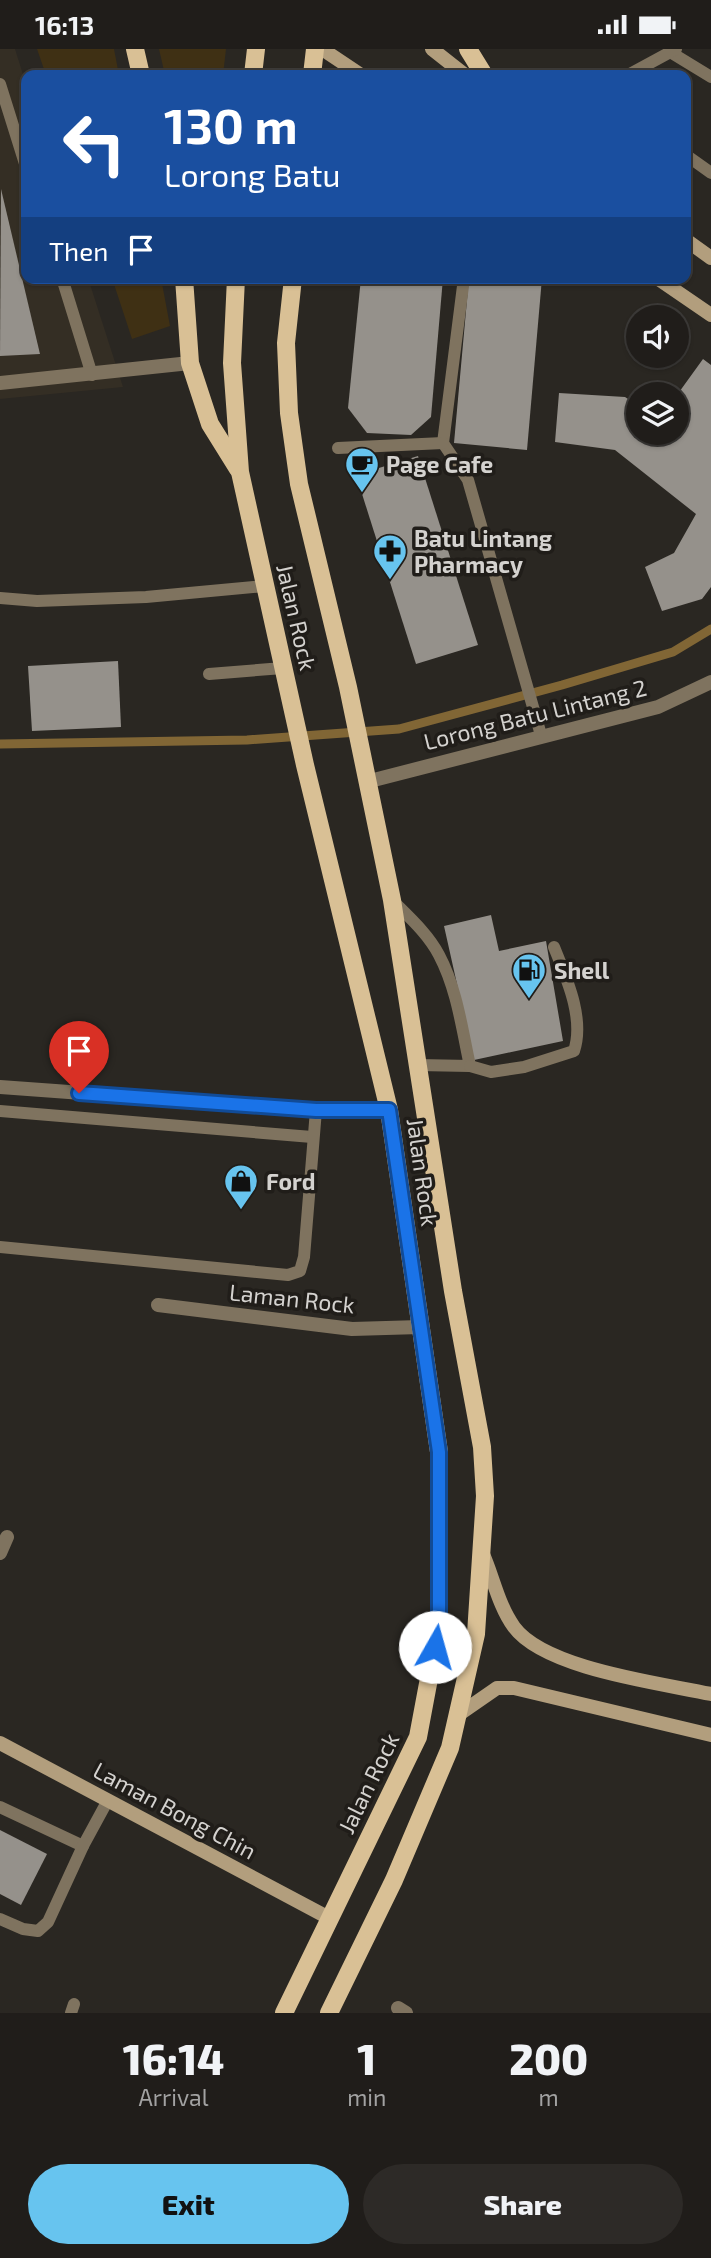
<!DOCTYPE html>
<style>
:root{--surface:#201d1a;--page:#2d2a27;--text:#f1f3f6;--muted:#a2a2a2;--line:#3d3b39;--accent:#67c4ef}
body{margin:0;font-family:"Exo 2",sans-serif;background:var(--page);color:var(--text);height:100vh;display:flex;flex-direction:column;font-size:26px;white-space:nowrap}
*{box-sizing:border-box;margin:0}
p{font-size:23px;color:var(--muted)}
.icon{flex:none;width:38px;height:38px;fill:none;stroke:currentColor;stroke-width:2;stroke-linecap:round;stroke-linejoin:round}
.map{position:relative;height:1964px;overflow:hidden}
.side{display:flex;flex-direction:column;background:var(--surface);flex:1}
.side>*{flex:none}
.top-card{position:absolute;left:21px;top:21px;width:670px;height:214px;border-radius:14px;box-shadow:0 2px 5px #0004,0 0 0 2px var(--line);background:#1a4fa0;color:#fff;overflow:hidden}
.buttons{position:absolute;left:626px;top:256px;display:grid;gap:14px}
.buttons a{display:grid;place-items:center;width:63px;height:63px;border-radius:50%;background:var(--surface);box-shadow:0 2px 5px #0004,0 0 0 2px var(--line);font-size:35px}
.pin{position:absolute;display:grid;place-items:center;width:60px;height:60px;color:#fff;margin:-72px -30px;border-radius:50% 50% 50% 0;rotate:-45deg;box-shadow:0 0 7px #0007}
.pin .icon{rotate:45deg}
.me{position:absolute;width:77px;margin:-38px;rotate:7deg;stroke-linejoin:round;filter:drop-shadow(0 0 5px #0008)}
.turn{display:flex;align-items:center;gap:24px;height:147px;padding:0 28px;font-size:32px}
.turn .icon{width:91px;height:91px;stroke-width:2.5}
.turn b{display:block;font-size:49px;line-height:60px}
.then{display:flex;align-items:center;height:66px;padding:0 28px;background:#0003;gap:14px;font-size:26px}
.eta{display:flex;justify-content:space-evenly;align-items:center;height:119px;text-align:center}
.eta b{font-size:42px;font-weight:800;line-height:49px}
.cta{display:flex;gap:14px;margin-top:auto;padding:14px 28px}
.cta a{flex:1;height:80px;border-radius:42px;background:var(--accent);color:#111;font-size:28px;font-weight:800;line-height:80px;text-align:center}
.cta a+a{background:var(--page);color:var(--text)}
.status{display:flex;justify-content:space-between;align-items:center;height:49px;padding:0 35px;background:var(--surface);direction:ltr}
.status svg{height:19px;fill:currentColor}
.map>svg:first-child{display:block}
</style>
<div class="status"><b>16:13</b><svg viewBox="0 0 49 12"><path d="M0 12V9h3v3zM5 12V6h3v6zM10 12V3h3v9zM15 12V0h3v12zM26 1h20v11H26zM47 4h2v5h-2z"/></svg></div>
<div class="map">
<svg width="711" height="1964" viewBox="0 0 711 1964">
<rect width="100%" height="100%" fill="#2a2722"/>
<polygon fill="#342e24" points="0,0 15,0 26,35 26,229 88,229 123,338 0,350"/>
<g fill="#3f3014">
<polygon points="37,0 114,0 119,26 46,26"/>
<polygon points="159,0 226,0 223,26 165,26"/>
<polygon points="112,229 161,229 170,277 132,290"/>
</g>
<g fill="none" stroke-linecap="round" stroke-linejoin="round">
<polyline stroke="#816635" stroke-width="9" points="0,695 247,691 399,680 562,636 673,603 711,580"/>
</g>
<g fill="#95918b">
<polygon points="1,140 40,305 0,307"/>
<polygon points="361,229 443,229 431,368 411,386 367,384 348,359"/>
<polygon points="469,229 542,229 527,401 454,394"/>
<polygon points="703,310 711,316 711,538 702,550 662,562 645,518 674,504 696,465 615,401 555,393 559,344 625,348 639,357 639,383 677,383 677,346"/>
<polygon points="418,407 478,596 416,615 356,426"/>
<polygon points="118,612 121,678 32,682 28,617"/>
<polygon points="491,866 499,902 546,892 563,992 474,1011 444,877"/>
<polygon points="0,1781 47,1805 21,1856 0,1845"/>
</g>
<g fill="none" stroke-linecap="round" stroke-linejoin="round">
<g stroke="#7f735f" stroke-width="12">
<polyline points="670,3 711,28"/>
<polyline points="628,26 676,0"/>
<polyline points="0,35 26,118"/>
<polyline points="686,106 711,124"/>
<polyline points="62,229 92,326"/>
<polyline points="464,229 443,394 468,431 541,686"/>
<polyline points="338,399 443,394"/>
<polyline points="0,549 37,552 146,548 265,537"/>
<polyline points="209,625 283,619"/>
<path d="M393,852C409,868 428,885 439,906C457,940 462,980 470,1017L418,1016"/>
<path d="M470,1017L491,1023L524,1018L574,1002C585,969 566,928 554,898"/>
<polyline points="0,1062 312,1088"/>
<polyline points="0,1198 288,1226 300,1222 304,1208 316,1061"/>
<polyline points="0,1758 83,1797"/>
<polyline points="0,1870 23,1880 38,1882 48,1873 83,1797 108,1751"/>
<polyline points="71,1964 74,1955"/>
</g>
<g stroke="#7f735f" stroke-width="14">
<polyline points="0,334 190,314"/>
<polyline points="366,733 658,658 711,633"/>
<polyline points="0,1038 316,1061 389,1061"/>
<polyline points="158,1256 352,1280 420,1278"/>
<polyline points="0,1504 7,1488"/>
<polyline points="398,1959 406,1964"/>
</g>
<g stroke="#b29e7d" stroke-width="14">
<polyline points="322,0 361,26"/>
<polyline points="432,0 465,26"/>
<polyline points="686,191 711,209"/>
<polyline points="657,229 711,266"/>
<path d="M482,1503C493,1527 498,1556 514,1578C545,1620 660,1634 711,1645"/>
<polyline points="458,1666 497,1639 514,1639 711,1686"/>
<polyline points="0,1694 329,1869"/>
</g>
<g stroke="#d9c095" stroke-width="18">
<polyline points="135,0 141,26"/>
<polyline points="468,0 484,26"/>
<polyline points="253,26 256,0"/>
<polyline points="312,26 315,0"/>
<polyline points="184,229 190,314 210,375 238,420"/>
<polyline points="236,229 232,314 240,423 305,716 389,1061 439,1403 439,1576 418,1688 284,1964"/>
<polyline points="293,229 286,294 289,364 299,435 348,638 392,851 453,1242 482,1398 485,1447 476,1585 450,1699 394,1831 329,1964"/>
</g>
</g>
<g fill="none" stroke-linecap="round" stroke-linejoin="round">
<g stroke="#114b97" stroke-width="18">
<polyline id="route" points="79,1044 316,1061 389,1061 439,1403 439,1576 435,1598"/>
</g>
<use href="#route" stroke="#1a73e8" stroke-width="12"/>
</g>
<defs>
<g id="cafe-pin" transform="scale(1.75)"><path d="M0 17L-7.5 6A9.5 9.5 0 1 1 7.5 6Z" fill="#67c4ef" stroke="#201d19"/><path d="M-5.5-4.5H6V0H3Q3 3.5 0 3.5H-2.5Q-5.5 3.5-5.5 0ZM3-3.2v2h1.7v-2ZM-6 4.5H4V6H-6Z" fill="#111"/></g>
<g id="pharmacy-pin" transform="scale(1.75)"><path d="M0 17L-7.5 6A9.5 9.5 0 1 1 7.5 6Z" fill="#67c4ef" stroke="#201d19"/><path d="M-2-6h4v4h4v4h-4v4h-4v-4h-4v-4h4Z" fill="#111"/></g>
<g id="fuel-pin" transform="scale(1.75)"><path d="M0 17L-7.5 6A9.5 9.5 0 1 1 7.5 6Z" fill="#67c4ef" stroke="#201d19"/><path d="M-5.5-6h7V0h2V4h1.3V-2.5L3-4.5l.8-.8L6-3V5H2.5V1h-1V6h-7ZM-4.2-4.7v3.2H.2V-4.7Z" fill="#111"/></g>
<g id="shop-pin" transform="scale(1.75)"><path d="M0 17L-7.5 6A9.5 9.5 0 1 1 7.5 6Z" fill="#67c4ef" stroke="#201d19"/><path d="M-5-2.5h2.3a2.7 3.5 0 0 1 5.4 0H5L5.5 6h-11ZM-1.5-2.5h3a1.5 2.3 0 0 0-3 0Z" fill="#111"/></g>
</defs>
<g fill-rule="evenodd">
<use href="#cafe-pin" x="362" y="415"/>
<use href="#pharmacy-pin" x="390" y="502"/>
<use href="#fuel-pin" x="529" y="921"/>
<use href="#shop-pin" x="241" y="1132"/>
</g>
<g text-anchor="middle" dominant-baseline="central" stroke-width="7" stroke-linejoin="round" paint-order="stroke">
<g font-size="23" font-weight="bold" fill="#d4d2cf" stroke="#201d19" text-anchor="start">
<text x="386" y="415">Page Cafe</text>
<text x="414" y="489">Batu Lintang<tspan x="414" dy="26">Pharmacy</tspan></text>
<text x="554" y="921">Shell</text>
<text x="266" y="1132">Ford</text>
</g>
<g font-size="23" fill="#d4d2cf" stroke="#201d19">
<text transform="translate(297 568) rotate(77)">Jalan Rock</text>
<text transform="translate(535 665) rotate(-14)">Lorong Batu Lintang 2</text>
<text transform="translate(423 1123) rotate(82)">Jalan Rock</text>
<text transform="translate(292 1249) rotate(6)">Laman Rock</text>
<text transform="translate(368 1734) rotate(-64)">Jalan Rock</text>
<text transform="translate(175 1761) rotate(28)">Laman Bong Chin</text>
</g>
</g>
</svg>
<div class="buttons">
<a><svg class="icon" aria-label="sound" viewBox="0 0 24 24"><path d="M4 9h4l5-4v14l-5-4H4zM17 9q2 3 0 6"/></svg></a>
<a><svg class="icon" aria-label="layers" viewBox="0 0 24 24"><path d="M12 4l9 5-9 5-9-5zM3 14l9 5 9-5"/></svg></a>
</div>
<div class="pin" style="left:79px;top:1044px;background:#d93025"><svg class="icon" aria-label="arrive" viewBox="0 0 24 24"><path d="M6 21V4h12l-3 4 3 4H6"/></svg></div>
<svg class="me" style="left:435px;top:1598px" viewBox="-20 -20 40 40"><circle r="19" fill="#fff"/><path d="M0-13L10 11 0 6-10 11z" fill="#1a73e8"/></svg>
<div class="top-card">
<div class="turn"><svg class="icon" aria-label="left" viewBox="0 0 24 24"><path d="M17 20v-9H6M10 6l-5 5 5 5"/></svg><div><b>130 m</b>Lorong Batu</div></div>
<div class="then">Then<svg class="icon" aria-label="arrive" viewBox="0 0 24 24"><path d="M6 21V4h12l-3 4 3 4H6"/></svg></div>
</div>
</div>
<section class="side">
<div class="eta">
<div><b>16:14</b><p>Arrival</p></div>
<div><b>1</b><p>min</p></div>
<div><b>200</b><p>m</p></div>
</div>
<div class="cta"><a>Exit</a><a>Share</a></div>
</section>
